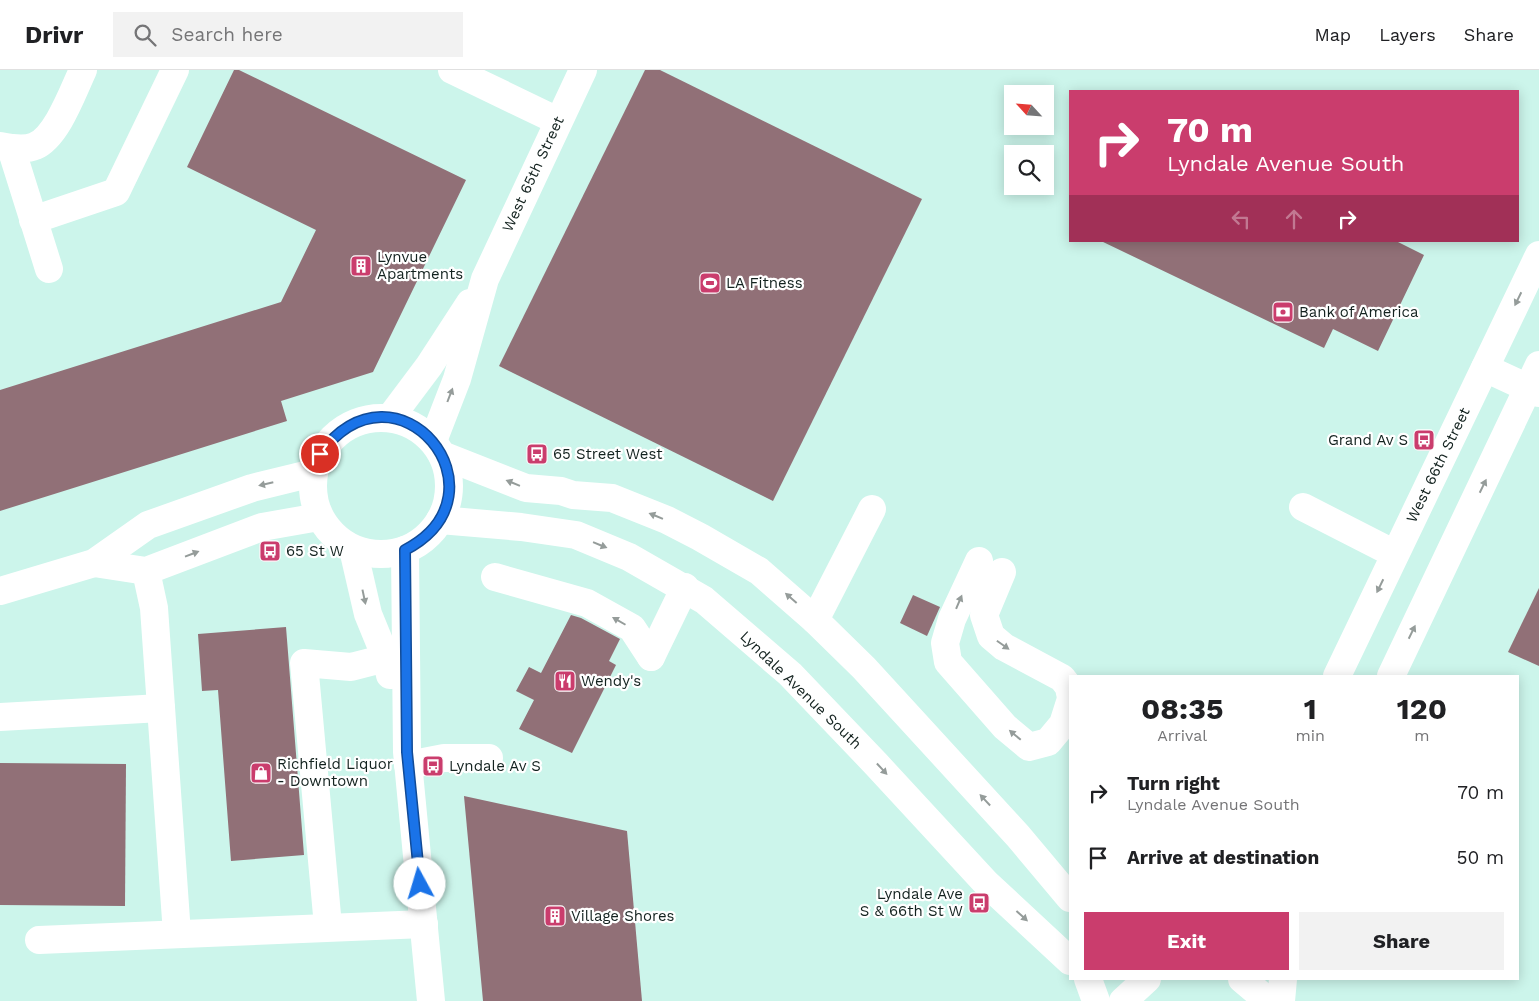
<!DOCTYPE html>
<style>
:root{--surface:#fff;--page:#f2f2f2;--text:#202124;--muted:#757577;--line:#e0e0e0;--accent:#ca3d6d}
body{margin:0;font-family:"Work Sans",sans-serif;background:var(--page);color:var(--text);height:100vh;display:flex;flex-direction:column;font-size:19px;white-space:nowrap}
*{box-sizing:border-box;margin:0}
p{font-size:16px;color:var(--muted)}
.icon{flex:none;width:28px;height:28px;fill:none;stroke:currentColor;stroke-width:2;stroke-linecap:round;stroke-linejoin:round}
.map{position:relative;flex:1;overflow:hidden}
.sheet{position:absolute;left:1069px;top:605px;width:450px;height:305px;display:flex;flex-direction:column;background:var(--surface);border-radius:0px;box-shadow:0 2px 12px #0003}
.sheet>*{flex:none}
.top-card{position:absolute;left:1069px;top:20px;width:450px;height:152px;border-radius:0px;box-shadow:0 2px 12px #0003;background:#ca3d6d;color:#fff;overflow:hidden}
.needle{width:32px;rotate:296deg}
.buttons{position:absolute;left:1004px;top:15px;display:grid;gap:10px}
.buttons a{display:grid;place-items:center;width:50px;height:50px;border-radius:0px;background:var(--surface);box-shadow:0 2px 12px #0003;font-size:25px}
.pin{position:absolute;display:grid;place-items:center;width:42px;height:42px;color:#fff;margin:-21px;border:2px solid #fff;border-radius:50%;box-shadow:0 1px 5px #0007}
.me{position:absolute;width:55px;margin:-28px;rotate:354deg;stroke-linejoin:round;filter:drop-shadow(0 0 4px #0008)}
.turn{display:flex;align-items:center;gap:18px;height:105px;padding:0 15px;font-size:22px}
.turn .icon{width:65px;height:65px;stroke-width:2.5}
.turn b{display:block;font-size:35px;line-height:42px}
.lanes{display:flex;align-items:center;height:48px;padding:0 15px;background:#0003;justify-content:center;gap:25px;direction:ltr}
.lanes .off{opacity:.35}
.eta{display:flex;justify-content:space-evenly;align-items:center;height:85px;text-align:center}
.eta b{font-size:30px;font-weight:700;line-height:35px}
.primary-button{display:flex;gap:10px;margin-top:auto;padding:10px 15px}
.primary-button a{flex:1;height:58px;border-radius:0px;background:var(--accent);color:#fff;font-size:20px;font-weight:700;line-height:58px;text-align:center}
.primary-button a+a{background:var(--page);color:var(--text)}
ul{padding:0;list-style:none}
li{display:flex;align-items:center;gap:15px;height:65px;padding:0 15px}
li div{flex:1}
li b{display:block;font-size:19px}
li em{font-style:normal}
header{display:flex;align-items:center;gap:30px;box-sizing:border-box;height:70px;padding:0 25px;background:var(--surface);border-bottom:1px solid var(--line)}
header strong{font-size:24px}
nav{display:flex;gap:28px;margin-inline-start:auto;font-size:18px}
.search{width:350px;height:45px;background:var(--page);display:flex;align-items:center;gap:12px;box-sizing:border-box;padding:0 18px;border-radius:0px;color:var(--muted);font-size:19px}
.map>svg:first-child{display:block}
</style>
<header>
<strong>Drivr</strong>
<div class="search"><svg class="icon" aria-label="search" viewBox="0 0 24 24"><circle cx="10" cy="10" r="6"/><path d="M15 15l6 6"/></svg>Search here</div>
<nav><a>Map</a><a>Layers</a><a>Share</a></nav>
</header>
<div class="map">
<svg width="1539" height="931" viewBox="0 0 1539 931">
<rect width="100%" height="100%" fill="#ccf5eb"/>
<g fill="#917077">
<polygon points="234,0 239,0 466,110 373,302 281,331 287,351 0,441 0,320 281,232 316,160 187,97"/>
<polygon points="645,0 660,0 922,129 773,431 499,296"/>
<polygon points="1101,171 1396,171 1424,185 1378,281 1333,259 1324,278"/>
<polygon points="1539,518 1539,596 1508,582"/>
<polygon points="913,525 940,537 927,566 900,553"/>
<polygon points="571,545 581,548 620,569 609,591 616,595 572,683 519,659 534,630 516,621 529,597 541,603"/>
<polygon points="286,557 304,785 231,791 218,620 202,621 198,564"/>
<polygon points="0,693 126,694 125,836 0,835"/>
<polygon points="464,726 627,761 642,931 483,931"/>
</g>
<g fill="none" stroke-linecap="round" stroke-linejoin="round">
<g stroke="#fff" stroke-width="28">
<polyline points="452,0 558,51"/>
<path d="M0,76C10,78 26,80 35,76C57,67 73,21 83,0"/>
<polyline points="11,78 49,199"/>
<polyline points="33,150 116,122 175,0"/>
<polyline points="1485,298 1539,323"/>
<polyline points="390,348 429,296 470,233"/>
<polyline points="433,371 457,309 485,209 583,0"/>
<polyline points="1303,437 1395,484"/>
<polyline points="353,479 368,544 386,588 390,605"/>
<polyline points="405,480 407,682 431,931"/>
<polyline points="979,491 952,549 945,573 948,592 1005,657 1029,677 1048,672 1063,654 1070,632"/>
<polyline points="146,501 154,538 177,864"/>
<polyline points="1002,502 984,545 991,566 1004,577 1062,608 1069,617 1070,623"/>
<polyline points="495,507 587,533 632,558 651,587"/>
<polyline points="815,550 872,439"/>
<polyline points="651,587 685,517"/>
<polyline points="0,647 161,638"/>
<polyline points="408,695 444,688 489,688"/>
<polyline points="328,856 304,593 351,597 386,588"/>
<polyline points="39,870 424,854"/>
</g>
<g stroke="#fff" stroke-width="28">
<circle cx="381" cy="416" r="68"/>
<polyline points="442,385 526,418 561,421 573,425 612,428 667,450 700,467 759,501 815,550 864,598 1018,766 1070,828"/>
<polyline points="440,450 521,457 576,465 629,487 704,530 790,604 876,694 986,813 1070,891"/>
<polyline points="94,493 146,501 262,457 319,447"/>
<polyline points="0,521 94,493 148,455 252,418 313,403"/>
<polyline points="1337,606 1539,185"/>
<polyline points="1391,606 1539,295"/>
<polyline points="1088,909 1096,931"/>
<polyline points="1242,909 1268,931"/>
<polyline points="1123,931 1147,909"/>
<polyline points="1281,931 1283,909"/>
</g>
</g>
<defs><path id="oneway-solid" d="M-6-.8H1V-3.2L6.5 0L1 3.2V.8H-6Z" transform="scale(1.25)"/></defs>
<g fill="#959c9a">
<use href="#oneway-solid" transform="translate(1518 229) rotate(116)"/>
<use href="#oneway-solid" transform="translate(450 325) rotate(-69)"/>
<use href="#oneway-solid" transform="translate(513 413) rotate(-158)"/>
<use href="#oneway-solid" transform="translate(266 414) rotate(167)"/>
<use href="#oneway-solid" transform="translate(1483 416) rotate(-64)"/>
<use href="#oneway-solid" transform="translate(656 446) rotate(-158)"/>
<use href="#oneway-solid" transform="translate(600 475) rotate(22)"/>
<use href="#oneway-solid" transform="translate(192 484) rotate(-21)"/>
<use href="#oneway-solid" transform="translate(1380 516) rotate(116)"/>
<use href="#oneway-solid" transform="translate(364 527) rotate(78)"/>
<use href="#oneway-solid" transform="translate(791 528) rotate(-139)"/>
<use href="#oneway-solid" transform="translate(959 532) rotate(-67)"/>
<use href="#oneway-solid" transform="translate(619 551) rotate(-150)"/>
<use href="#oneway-solid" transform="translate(1412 562) rotate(-64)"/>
<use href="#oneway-solid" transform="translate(1003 575) rotate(35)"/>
<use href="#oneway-solid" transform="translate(1015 665) rotate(-140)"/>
<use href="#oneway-solid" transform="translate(882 699) rotate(47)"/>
<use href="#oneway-solid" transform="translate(985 730) rotate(-133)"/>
<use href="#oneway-solid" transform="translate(1022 846) rotate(42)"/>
</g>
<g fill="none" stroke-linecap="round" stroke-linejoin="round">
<g stroke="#114b97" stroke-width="12">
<path id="route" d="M320,384C397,280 514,423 405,480L407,682L420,814"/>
</g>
<use href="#route" stroke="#1a73e8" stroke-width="9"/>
</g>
<defs>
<g id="building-square" transform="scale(1.125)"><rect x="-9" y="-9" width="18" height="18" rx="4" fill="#ca3d6d" stroke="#fff"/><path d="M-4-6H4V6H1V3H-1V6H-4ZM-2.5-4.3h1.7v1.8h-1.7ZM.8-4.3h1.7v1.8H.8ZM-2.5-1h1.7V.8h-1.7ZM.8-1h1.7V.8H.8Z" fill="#fff"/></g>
<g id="stadium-square" transform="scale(1.125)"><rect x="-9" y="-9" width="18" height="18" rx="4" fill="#ca3d6d" stroke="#fff"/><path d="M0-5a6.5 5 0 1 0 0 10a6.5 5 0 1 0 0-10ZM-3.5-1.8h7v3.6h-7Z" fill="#fff"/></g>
<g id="bank-square" transform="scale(1.125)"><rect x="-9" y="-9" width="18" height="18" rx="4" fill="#ca3d6d" stroke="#fff"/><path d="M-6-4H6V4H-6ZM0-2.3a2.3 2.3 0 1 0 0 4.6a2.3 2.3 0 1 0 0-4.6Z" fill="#fff"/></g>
<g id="bus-square" transform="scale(1.125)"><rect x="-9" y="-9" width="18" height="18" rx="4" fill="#ca3d6d" stroke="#fff"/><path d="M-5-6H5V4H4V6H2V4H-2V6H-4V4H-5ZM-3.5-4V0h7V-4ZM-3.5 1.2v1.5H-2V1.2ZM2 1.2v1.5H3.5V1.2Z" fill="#fff"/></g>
<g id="restaurant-square" transform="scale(1.125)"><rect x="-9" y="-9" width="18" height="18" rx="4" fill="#ca3d6d" stroke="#fff"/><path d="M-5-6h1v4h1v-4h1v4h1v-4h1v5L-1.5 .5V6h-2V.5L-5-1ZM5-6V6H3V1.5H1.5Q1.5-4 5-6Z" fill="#fff"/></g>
<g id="shop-square" transform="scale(1.125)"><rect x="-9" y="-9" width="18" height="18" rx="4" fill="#ca3d6d" stroke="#fff"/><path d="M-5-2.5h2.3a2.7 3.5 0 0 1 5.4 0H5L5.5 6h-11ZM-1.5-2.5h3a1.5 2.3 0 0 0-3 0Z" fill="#fff"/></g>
</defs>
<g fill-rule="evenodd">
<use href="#building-square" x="361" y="196"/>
<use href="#stadium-square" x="710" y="213"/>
<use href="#bank-square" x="1283" y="242"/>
<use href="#bus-square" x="1424" y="370"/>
<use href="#bus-square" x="537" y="384"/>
<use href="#bus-square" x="270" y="481"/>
<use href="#restaurant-square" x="565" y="611"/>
<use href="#bus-square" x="433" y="696"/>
<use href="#shop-square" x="261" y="703"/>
<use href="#bus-square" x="979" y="833"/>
<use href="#building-square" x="555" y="846"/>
</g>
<g text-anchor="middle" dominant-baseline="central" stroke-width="4.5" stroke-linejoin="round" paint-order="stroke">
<g font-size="15" fill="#13221f" stroke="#fff">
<text transform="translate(533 104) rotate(-65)">West 65th Street</text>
<text transform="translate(1438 395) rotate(-64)">West 66th Street</text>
<text transform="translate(801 620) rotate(44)">Lyndale Avenue South</text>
</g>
<g font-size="15" fill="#13221f" stroke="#fff" text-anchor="start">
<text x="377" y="187">Lynvue<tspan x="377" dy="17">Apartments</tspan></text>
<text x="726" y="213">LA Fitness</text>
<text x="1299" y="242">Bank of America</text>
<text x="1408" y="370" text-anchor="end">Grand Av S</text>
<text x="553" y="384">65 Street West</text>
<text x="286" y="481">65 St W</text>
<text x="581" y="611">Wendy's</text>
<text x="277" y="694">Richfield Liquor<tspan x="277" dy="17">- Downtown</tspan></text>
<text x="449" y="696">Lyndale Av S</text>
<text x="963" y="824" text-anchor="end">Lyndale Ave<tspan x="963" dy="17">S &amp; 66th St W</tspan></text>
<text x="571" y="846">Village Shores</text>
</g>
</g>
</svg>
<div class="buttons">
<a><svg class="needle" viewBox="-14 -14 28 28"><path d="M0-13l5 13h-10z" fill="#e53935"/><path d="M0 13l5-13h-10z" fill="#757577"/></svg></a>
<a><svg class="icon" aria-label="search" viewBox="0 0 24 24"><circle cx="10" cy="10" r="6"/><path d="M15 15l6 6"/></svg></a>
</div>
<div class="pin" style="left:320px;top:384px;background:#d93025"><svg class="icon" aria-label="arrive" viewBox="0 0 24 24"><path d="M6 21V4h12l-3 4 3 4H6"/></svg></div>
<svg class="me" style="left:420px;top:814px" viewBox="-20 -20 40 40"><circle r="19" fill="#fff"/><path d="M0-13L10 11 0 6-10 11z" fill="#1a73e8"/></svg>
<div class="top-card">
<div class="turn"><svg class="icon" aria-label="right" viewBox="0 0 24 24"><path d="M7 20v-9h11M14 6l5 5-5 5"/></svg><div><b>70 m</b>Lyndale Avenue South</div></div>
<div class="lanes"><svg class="icon off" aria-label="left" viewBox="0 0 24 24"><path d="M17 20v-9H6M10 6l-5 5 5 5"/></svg><svg class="icon off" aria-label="ahead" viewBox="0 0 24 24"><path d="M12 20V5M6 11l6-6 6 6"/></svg><svg class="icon" aria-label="right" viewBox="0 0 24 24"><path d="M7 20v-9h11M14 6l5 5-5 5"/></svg></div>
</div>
<section class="sheet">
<div class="eta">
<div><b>08:35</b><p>Arrival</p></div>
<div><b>1</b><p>min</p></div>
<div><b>120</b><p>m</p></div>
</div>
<ul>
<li><svg class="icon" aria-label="right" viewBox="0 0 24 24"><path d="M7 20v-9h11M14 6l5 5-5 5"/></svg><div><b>Turn right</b><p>Lyndale Avenue South</p></div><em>70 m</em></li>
<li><svg class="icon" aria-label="arrive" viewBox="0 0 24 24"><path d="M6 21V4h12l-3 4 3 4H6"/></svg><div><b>Arrive at destination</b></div><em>50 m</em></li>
</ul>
<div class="primary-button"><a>Exit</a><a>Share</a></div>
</section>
</div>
